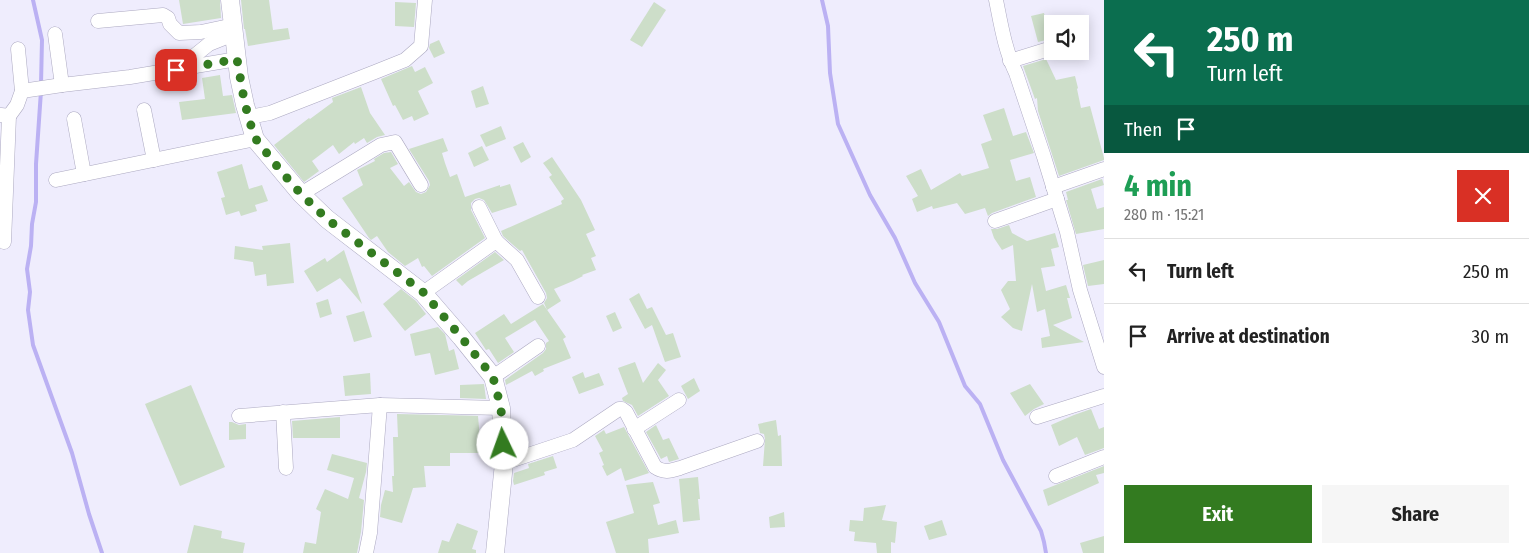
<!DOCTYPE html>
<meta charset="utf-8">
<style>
:root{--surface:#fff;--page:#f6f6f6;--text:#222;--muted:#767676;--line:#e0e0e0;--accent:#337b20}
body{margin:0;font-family:"Fira Sans Condensed",sans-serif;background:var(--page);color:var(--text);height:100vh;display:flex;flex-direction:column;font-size:19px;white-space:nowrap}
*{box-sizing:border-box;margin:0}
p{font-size:16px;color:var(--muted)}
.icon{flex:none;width:28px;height:28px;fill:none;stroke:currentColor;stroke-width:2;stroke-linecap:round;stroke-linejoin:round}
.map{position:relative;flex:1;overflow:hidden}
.drawer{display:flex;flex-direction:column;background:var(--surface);width:425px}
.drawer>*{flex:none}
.top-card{background:#0b6e4f;color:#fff;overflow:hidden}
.buttons{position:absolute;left:1044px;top:15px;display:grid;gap:10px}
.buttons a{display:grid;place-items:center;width:45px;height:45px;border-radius:0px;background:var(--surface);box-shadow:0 2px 12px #0003;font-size:25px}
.pin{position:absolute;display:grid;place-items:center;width:42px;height:42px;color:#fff;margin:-21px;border-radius:10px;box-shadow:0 2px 8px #0006}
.me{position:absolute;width:55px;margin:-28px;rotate:357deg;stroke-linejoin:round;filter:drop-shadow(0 0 4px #0008)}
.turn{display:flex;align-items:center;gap:18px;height:105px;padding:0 20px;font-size:22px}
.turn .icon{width:65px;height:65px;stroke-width:2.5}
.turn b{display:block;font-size:35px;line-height:42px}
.then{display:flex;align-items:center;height:48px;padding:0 20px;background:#0003;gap:10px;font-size:19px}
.round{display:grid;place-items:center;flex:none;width:52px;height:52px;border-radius:0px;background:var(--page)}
.head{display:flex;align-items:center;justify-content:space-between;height:85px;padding:0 20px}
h1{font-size:30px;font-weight:700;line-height:38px;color:#1e9e55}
.button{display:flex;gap:10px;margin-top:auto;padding:10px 20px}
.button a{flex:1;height:58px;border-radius:0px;background:var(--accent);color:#fff;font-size:20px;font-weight:700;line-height:58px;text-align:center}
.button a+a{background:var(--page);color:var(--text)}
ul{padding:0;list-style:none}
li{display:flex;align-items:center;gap:15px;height:65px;padding:0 20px;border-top:1px solid var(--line)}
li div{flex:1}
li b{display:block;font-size:19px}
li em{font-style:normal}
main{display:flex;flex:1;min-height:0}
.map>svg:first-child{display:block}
</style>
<main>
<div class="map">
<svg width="1104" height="553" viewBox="0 0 1104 553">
<rect width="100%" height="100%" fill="#efedfd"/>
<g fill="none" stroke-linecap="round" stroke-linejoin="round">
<g stroke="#bbb1f3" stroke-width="4">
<polyline points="33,0 42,40 41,84"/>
<polyline points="822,0 828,26 830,73 838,124 870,195 895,238 915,283 939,322 965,386 980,404 1003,460 1041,531 1044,542 1046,553"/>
<polyline points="41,91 36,164 36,202 32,224 31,246 27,269 30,292 28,310 33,345 72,453 89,514 102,553"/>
</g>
</g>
<g fill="#cddec9">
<polygon points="179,0 220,0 221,18 183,24"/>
<polygon points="241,0 269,0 273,30 288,28 290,39 248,46 245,29 244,29"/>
<polygon points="395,2 416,3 414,27 395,26"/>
<polygon points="654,2 666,10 642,47 630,40"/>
<polygon points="1044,13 1050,39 1038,42 1031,16"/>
<polygon points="439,40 445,53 434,58 429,48 430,44"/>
<polygon points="1046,59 1056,80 1075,76 1078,88 1077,89 1081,108 1090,106 1104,158 1104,160 1059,176 1038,111 1037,98 1035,99 1023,66"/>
<polygon points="412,66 415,72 425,67 433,83 418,91 429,114 414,121 412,116 403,120 395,105 393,106 381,79"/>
<polygon points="220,75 223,96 232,95 236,113 182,120 179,102 205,99 202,78"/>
<polygon points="483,86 489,104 476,108 471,91"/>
<polygon points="361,87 370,113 385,135 377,137 367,143 364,138 355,144 354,142 339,154 333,145 312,161 319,171 304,182 274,145 309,118 310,119 333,102 332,98"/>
<polygon points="1004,108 1013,136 1026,132 1034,153 1010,160 1016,181 1030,177 1036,197 992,213 988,216 985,208 965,214 957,203 933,209 932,206 917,212 912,199 918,196 906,176 921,169 931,190 960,173 962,176 989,168 981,144 992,140 983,115"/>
<polygon points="501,126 506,139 486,147 480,135"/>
<polygon points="443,138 448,151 442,153 445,163 450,177 457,174 465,197 500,185 500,187 510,184 517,205 492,213 484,200 479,198 475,199 471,203 471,210 485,238 432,276 424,266 422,267 418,258 405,266 388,252 377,236 371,240 369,238 342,198 363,185 357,170 375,161 374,159 384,153 391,152 398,164 390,168 404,186 409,182 416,192 421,194 426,192 430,185 429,181 409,149"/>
<polygon points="523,142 531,157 521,163 513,147"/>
<polygon points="482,146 489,160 474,167 468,153"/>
<polygon points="552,157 581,200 595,230 586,234 596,256 591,258 596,270 582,275 583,276 573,281 554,289 561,301 547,310 544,303 547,298 546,293 522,250 520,251 503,236 501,231 562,204 561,201 564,199 549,177 552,175 543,163"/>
<polygon points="242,164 249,189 262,185 268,201 255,205 257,211 241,216 239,211 226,215 221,198 225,197 217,172"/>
<polygon points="1102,179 1104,185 1091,189 1097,209 1104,207 1104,229 1076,234 1066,200 1068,200 1066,192"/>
<polygon points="1009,225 1012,233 1027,241 1055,233 1059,247 1051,249 1055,266 1041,268 1046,291 1066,285 1070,298 1067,298 1072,318 1053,325 1084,342 1042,348 1041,338 1050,336 1045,309 1037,312 1032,284 1022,331 1013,328 1001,317 1010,309 1001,290 1008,281 1016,281 1013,245 1002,250 994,238 991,229 997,229"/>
<polygon points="290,243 294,283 267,286 266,274 255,276 253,262 234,259 235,246 263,250 262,246"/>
<polygon points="344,250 362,304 340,278 317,292 304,271 325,258 327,262"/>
<polygon points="495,252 504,260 468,281 462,286 456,280"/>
<polygon points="1104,260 1104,284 1088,286 1083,265"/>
<polygon points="401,289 416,301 426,314 405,331 383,304"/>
<polygon points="639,293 647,309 652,307 666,335 673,333 681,357 665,362 652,325 645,329 629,299"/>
<polygon points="328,299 332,314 320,318 316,303"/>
<polygon points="543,304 566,337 563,339 571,358 543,369 544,371 535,376 532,371 506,385 505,380 543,353 546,349 546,343 549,341 535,320 505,338 514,352 498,363 489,349 486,350 475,333 504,314 511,324"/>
<polygon points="364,311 372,337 354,342 346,316"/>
<polygon points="615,312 622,328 613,332 606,316"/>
<polygon points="438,327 445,334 449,351 454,349 459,369 435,375 430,353 415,356 410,334"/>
<polygon points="635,362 643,383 658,363 666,370 658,380 669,396 638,416 632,405 623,401 622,398 628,394 618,368"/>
<polygon points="583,372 585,378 599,373 604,385 579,394 572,377"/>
<polygon points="370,373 371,394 345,396 343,376"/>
<polygon points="694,378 700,391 688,399 681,386"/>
<polygon points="484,384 486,399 460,398 460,385"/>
<polygon points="1030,384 1044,404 1034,409 1025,416 1010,393"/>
<polygon points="191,385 225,467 180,486 145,404"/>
<polygon points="1091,409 1099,429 1104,427 1104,448 1085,455 1077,437 1059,446 1051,425 1074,415"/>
<polygon points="397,414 486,416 478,416 480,439 492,439 493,453 450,453 450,466 424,466 426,487 413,488 402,523 380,517 381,505 385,490 393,492 392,476 394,476 393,437 398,437"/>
<polygon points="340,417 340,438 293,438 292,421"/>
<polygon points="776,420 778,436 781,435 782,466 763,466 765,439 764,434 760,433 758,424"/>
<polygon points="229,422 232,422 239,425 246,424 246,439 229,440"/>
<polygon points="656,425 663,440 669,438 679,459 669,462 667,456 661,459 646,432"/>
<polygon points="624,427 649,473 625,481 621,468 607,476 602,466 604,465 599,453 603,451 595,436 604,430 606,434"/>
<polygon points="332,454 367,463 366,472 359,498 364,500 361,532 357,553 303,553 305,542 316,544 321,512 316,509 325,489 348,499 354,478 327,470"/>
<polygon points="553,456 557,468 544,472 545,475 514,485 513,481 514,473 529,468 528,464"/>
<polygon points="1104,466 1104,473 1096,475 1099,483 1048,506 1043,490"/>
<polygon points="698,477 700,499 698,499 700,520 683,522 679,479"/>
<polygon points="653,482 660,503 653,505 658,525 676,520 679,533 648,539 649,553 616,553 606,522 634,513 626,485"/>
<polygon points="886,505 882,520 897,522 895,543 891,542 891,553 877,553 876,543 854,541 855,532 849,531 850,520 863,521 864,508"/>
<polygon points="784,512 785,527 770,528 769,517"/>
<polygon points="942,520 947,535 929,540 924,526"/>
<polygon points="457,523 478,531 472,549 476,550 476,553 438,553 442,540 449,542"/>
<polygon points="194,525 222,531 221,538 245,543 243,553 187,553"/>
<polygon points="1104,536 1104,553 1083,553 1080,543"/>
</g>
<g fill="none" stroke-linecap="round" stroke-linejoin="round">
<g stroke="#aca9c1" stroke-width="15">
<g id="minor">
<path d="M996,0C1001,25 1005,50 1016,73L1044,157L1067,232L1080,290L1104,367"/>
<polyline points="98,21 163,15 168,18 170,24 179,33 201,32 234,25"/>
<polyline points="55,34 62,85"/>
<polyline points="18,49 22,91"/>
<polyline points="1010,61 1052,48"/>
<polyline points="178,69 209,44 234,34"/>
<polyline points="144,110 154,160"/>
<polyline points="1,115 9,116 4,242"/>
<polyline points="9,116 17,105 22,91 62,85 130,77 237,59"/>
<polyline points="249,117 270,113 375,72 405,60 421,46 425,0"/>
<polyline points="74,119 84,174"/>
<polyline points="56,180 255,139"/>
<polyline points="1053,187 1104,169"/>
<polyline points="301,194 381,145 395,142 421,185"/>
<polyline points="479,207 496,241"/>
<polyline points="995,221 1057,199"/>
<polyline points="423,293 496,241 517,260 538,297"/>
<polyline points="493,377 538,346"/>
<polyline points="283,412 286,468"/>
<polyline points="239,416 380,405 501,408"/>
<polyline points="1037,417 1104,396"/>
<polyline points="634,429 679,400"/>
<path d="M504,463L573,440L619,409H622L626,412L655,467C664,473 670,471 680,468L757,441"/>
<polyline points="1056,476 1104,457"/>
<polyline points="366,553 370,533 380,405"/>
</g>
</g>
<g stroke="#aca9c1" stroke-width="19">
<polyline id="tertiary" points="230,0 239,77 245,105 255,139 301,194 327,219 423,293 461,337 493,377 501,408 504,463 495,553"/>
</g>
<use href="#minor" stroke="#fff" stroke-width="14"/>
<use href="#tertiary" stroke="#fff" stroke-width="18"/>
</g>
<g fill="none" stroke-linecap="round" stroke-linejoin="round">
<polyline stroke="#337b20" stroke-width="9" stroke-dasharray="0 16.2" points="176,70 237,59 245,105 249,117 252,130 255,138 280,170 301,194 327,219 423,292 461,337 493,377 501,408 503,444"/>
</g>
</svg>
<div class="buttons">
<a><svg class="icon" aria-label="sound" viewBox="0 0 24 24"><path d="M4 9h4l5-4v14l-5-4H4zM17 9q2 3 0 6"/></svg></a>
</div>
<div class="pin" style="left:176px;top:70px;background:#d93025"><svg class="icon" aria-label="arrive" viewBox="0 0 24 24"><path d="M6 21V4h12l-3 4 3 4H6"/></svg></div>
<svg class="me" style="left:503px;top:444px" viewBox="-20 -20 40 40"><circle r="19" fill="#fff"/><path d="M0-13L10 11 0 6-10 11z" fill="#337b20"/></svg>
</div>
<section class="drawer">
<div class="top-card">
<div class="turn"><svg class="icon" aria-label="left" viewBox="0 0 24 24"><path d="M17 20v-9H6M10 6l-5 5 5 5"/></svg><div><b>250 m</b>Turn left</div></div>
<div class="then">Then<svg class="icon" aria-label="arrive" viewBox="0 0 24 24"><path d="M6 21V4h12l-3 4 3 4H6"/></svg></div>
</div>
<div class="head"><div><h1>4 min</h1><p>280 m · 15:21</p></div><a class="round" style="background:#d93025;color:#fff"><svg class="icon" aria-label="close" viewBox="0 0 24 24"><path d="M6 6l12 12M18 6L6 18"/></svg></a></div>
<ul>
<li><svg class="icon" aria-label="left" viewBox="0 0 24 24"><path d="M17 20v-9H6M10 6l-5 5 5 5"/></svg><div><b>Turn left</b></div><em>250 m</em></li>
<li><svg class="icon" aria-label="arrive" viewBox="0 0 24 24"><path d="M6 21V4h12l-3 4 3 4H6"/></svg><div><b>Arrive at destination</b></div><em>30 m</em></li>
</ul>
<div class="button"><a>Exit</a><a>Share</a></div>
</section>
</main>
